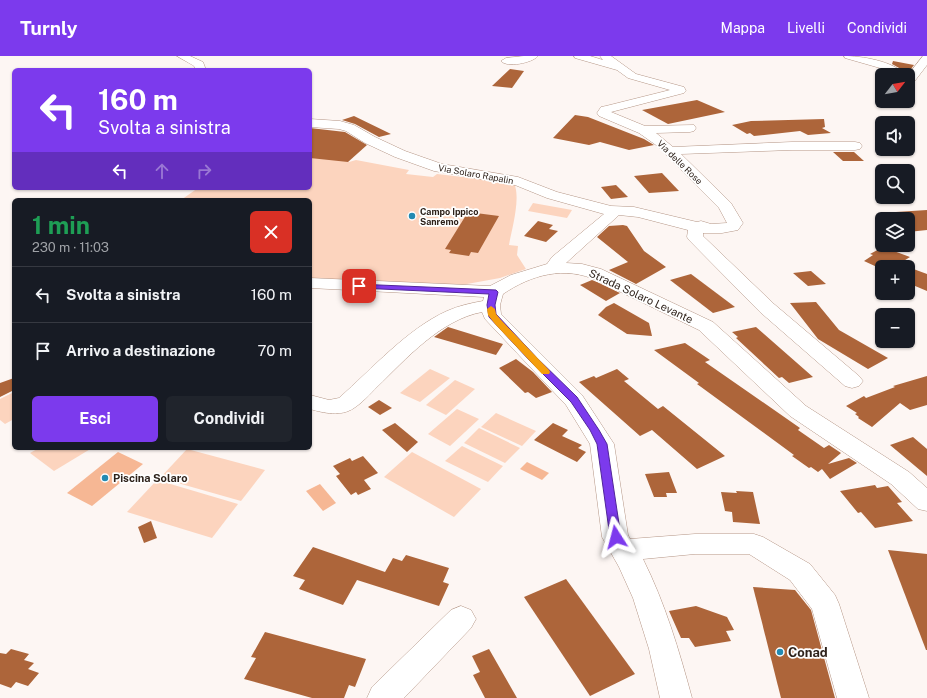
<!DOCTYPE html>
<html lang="it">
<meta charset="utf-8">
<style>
:root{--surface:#171b24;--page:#20242c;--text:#f1f3f6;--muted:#9ea1a6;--line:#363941;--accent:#7c3aed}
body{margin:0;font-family:"Public Sans",sans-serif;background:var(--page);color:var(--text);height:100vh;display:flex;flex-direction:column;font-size:15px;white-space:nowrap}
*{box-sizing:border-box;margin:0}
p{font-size:13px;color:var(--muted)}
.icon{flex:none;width:22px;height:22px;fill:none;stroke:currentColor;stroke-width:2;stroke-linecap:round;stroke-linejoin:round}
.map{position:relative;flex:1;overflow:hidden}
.drawer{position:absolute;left:12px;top:142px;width:300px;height:252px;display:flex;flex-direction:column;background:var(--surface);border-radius:6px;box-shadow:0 1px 3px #0004}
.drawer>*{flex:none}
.top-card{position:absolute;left:12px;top:12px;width:300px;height:122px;border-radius:6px;box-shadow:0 1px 3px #0004;background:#7c3aed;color:#fff;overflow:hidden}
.needle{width:26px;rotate:59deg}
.buttons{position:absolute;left:875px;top:12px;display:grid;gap:8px}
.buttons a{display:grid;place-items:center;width:40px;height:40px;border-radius:6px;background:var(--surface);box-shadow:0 1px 3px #0004;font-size:20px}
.pin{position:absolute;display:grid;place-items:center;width:34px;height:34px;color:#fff;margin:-17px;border-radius:8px;box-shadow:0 2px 6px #0006}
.me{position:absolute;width:44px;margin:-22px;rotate:351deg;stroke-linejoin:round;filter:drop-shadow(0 0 3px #0008)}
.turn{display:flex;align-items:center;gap:14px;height:84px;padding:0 20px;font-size:18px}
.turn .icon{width:52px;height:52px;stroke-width:2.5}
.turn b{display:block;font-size:28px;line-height:34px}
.lanes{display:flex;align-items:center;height:38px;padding:0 20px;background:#0003;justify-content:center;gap:20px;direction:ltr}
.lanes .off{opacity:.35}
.round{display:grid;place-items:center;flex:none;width:42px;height:42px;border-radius:6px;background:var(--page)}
.summary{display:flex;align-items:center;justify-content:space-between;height:68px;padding:0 20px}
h1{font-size:24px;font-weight:700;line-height:30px;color:#1e9e55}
.primary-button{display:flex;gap:8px;margin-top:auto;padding:8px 20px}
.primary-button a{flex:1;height:46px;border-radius:6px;background:var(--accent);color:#fff;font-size:16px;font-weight:700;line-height:46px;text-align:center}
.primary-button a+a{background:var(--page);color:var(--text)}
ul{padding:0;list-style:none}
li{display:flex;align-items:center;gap:12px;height:56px;padding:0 20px;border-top:1px solid var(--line)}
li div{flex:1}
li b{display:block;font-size:15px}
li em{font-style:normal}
header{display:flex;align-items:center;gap:24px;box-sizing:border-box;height:56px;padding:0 20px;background:var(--accent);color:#fff}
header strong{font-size:19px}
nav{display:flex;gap:22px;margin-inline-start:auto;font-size:14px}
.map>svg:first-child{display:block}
</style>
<header>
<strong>Turnly</strong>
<nav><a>Mappa</a><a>Livelli</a><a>Condividi</a></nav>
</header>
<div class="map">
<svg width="927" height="642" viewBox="0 0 927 642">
<rect width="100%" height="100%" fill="#fdf6f3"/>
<g fill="#fcd4be">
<path d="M310,86L349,106L356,104L409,114L406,118L433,121L437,118L514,127C521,142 512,172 509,189L518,190L517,199L526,213L500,222L456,230L310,229V144H181L198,132H310Z"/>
<polygon points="533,147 572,154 567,162 528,155"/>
<polygon points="430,313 450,322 420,346 400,337"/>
<polygon points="455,324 475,333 446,359 426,349"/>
<polygon points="14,336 14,363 5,368 0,364 0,343"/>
<polygon points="457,353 479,363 450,390 428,378"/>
<polygon points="496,357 536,375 522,390 481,371"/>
<polygon points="479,372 520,392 505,407 464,387"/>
<polygon points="462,390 503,410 488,426 445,405"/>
<polygon points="39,392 92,392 54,415 30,397"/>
<polygon points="187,393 265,414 241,445 160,422"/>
<polygon points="412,396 481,433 454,461 384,421"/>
<polygon points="157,424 238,448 212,482 127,456"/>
</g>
<g fill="#f6b794">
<polygon points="118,396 143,408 92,450 67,437"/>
<polygon points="527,406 549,417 542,424 520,413"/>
<polygon points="320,428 336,447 323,455 306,435"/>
</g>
<g fill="#ad653a">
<polygon points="893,5 914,9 908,17 892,8"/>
<polygon points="510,13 524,15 512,32 492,30"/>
<polygon points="697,44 725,56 668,68 642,54"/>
<polygon points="575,59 588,61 644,83 654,89 629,94 600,86 589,89 553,82"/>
<polygon points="354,60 391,78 379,81 355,68 342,64"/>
<polygon points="824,63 825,71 822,72 831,77 808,79 800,75 754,80 750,77 747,78 732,69 751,65"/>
<polygon points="310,72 345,76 367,89 348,106 310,102"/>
<polygon points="833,96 854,96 864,105 843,105"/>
<polygon points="662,117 679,135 649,137 634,120"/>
<polygon points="616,129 628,141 611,143 601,131"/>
<polygon points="927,154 927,174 908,176 908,163 906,163 896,156"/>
<polygon points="468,156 499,160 478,197 471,196 469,200 449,197 451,194 445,193"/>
<polygon points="538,165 553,169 549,173 558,175 546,186 524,180"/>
<polygon points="623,169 627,170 644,195 666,211 636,228 609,214 628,206 597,181 609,170"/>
<polygon points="883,191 910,201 894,211 877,211 864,205 873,199 870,198"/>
<polygon points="908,211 927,218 927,235 908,227"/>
<polygon points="811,215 826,228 808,230 793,217"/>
<polygon points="691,218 735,251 713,257 670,224"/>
<polygon points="592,224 597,226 620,237 606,245 580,229"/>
<polygon points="816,246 839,274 888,302 868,313 818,283 790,247"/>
<polygon points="614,247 649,267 652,280 627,278 598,259 606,251"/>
<polygon points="448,271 503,288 496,299 434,281"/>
<polygon points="756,271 813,321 789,327 782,321 779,322 736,282 738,281 732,276"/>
<polygon points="685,287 710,304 705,306 800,372 798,374 824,392 829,389 841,397 828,408 849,402 857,407 830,423 822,413 818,416 811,411 809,412 792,400 794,399 697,328 699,327 654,294"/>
<polygon points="516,303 533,316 552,336 536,342 528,336 525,337 499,312"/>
<polygon points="617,313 629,323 624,325 658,353 663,350 725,400 697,413 652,374 640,380 579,326 594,320 596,322"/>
<polygon points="927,320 927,349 910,354 900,347 872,371 858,362 859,361 855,358 857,357 846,350 864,340 866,342 895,331 893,330"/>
<polygon points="14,322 14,334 0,341 0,327"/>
<polygon points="379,344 392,352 380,359 368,351"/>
<polygon points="395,367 418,386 407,396 382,374"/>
<polygon points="553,367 568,374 562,380 582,389 578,392 586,396 577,406 534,384"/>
<polygon points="913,381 927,393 927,420 890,389"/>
<polygon points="363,400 378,417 364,424 371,433 358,439 356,436 351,439 336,420 340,418 333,410 350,402 352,405"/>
<polygon points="669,416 677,437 666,437 667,441 654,441 645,418"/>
<polygon points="875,429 877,432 888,430 902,446 897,447 913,465 875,472 861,456 858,457 840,435"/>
<polygon points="736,435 753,436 760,468 733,466 732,456 725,455 721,436 737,437"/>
<polygon points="151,465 157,482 144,487 138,471"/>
<polygon points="313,491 385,516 393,502 402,505 406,499 449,512 443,526 449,528 439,550 357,524 343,549 299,533 305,524 293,520"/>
<polygon points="888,494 927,498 927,594 926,594"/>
<polygon points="566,523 635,618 590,640 524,541"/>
<polygon points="753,531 795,534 811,554 835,642 781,642"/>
<polygon points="696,550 727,561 734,574 726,575 731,585 695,591 689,582 681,582 669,555"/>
<polygon points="265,576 366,603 355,631 349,629 344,642 312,642 244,623 256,602 251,601"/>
<polygon points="11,593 29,598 24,604 34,607 28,613 39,617 28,630 16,626 11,632 0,628 0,597 6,598"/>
<polygon points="489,593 517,642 485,642 473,619 480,616 472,600"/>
</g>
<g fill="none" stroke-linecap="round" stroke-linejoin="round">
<g stroke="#b59686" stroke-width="1">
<g id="minor">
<polygon points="177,0 190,0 203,6 206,14 196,14 194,10"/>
<path d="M524,0H538C532,7 507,12 501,5L506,2Z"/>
<path d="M574,0H590L603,4L600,0H611L636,18L684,31L686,35L684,37L611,56L645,70L694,69L696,72L694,75L690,76L656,77L673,91L792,86H855L860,87L862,90L860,93L855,94H792L681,98L731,147L743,167L738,174L722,177H703V180L774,248L859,320L863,325L859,330L852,332L845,330L760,256L689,184L687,181L688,174L638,161L619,159L566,207L582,208L601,213L713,266L806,350L909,416L927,432V455L918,453L891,428L790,360L699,274L598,225C565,209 531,219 503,238L500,249L501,258L582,339L614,388L628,479L630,483L695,478H754L763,481L810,508L835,539L839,548L869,642H837L812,553L790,524L749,498H695L643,503C665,547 679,594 692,642H660L649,593L633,542L619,511L602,481L590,388L566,349L485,263L482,256C440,264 406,303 377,331C370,338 362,347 354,352C341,361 324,357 310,353V339L329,344L339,342C372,313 407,273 447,255C458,250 471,247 483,245L484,241L310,232V222L490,230L511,219L547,208L552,201L604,158L547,142L515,129L434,115L395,101L365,87L346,75L339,73L310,71V63L340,65L354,69L375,81L405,95L442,108L518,121L557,136L611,150L634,151L697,166L701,165L711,168L727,167L719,152L656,89L639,77L599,60L597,57L601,51L606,50L670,34L628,22L617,14L575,2Z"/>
<path d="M844,0C861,0 894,5 905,19H892L880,12L845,2Z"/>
<polygon points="923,0 927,0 927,9 914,26 908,27 908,19"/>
<polygon points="461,550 471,554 476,563 471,572 404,642 367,642 372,631 451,554"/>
</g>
</g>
<use href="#minor" fill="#fff" fill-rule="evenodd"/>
</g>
<polygon fill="#7c3aed" stroke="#51269a" points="356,228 496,234 498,236 495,249 496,258 537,302 577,341 599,374 607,388 621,481 620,484 616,485 611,484 610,481 597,388 590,374 571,346 531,306 489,261 487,249 489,238 359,232 356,232"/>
<polygon fill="#f59e0b" points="491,250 495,253 496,258 501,264 549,314 550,316 549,318 542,318 495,268 488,259 487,253"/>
<g fill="#238ab2" stroke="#fff" stroke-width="1.5">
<circle cx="412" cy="160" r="4"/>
<circle cx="105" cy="422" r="4"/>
<circle cx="780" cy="596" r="4"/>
</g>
<g text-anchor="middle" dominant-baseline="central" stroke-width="3.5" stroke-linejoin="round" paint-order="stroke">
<g font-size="9" fill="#2e221b" stroke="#fff">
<text transform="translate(680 106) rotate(44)">Via delle Rose</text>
<text transform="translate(476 118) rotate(10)">Via Solaro Rapalin</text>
</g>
<g font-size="9" font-weight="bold" fill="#2e221b" stroke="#fff" text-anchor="start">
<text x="420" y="155">Campo Ippico<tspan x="420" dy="10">Sanremo</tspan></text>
</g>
<g font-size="11" fill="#2e221b" stroke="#fff">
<text transform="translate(641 240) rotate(25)">Strada Solaro Levante</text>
</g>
<g font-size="11" font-weight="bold" fill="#2e221b" stroke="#fff" text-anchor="start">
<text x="113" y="422">Piscina Solaro</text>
</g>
<g font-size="13" font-weight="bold" fill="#2e221b" stroke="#fff" text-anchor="start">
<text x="788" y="596">Conad</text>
</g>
</g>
</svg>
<div class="buttons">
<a><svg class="needle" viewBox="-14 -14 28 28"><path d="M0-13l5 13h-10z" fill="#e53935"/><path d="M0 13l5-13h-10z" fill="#9ea1a6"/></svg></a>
<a><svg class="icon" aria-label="sound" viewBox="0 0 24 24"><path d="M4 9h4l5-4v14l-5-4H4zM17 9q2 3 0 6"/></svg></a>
<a><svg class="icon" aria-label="search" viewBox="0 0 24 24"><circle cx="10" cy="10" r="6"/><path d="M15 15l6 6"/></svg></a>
<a><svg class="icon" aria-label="layers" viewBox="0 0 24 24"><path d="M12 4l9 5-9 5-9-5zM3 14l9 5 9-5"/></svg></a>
<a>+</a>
<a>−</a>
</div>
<div class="pin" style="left:359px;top:230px;background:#d93025"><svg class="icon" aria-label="arrive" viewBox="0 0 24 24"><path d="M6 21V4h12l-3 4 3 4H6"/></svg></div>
<svg class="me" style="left:616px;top:481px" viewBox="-20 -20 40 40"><path d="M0-17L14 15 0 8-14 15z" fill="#7c3aed" stroke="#fff" stroke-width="4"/></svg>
<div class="top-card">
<div class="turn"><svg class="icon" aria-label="left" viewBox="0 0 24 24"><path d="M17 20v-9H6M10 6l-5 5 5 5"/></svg><div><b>160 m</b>Svolta a sinistra</div></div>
<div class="lanes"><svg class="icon" aria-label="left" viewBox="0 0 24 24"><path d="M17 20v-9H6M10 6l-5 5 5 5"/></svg><svg class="icon off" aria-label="ahead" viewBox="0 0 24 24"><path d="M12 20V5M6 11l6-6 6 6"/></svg><svg class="icon off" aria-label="right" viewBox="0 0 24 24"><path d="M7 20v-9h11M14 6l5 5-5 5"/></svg></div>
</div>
<section class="drawer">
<div class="summary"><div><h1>1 min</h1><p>230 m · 11:03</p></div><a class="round" style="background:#d93025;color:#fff"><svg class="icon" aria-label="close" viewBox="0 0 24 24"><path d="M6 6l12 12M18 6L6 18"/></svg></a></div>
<ul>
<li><svg class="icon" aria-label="left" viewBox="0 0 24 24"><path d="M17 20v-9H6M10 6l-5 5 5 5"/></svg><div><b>Svolta a sinistra</b></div><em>160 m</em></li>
<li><svg class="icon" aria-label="arrive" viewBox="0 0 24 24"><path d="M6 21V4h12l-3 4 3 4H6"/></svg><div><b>Arrivo a destinazione</b></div><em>70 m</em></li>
</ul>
<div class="primary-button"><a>Esci</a><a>Condividi</a></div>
</section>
</div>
